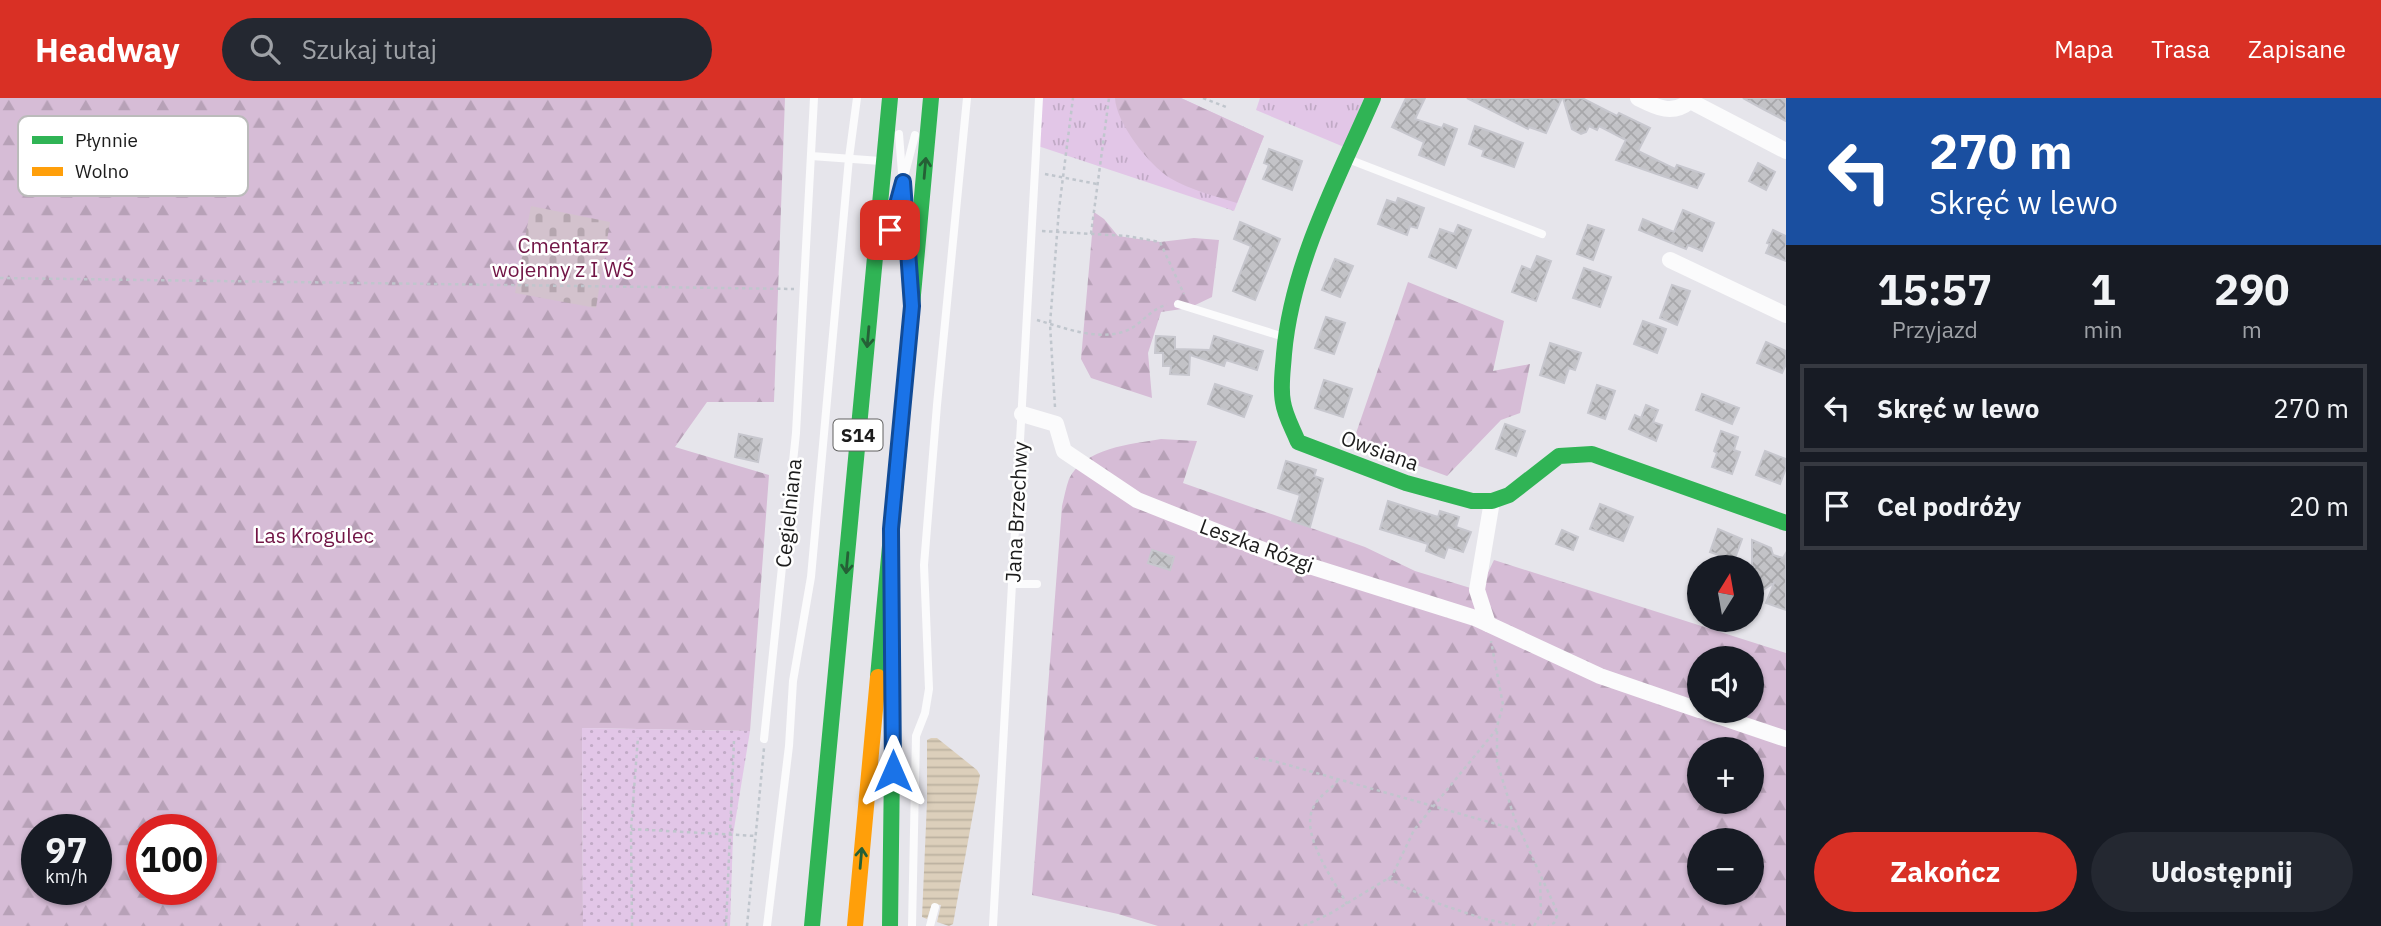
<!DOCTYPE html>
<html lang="pl">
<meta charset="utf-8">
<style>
:root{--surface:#171b24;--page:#242831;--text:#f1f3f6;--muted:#9ea1a6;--line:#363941;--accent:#d93025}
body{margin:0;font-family:"IBM Plex Sans",sans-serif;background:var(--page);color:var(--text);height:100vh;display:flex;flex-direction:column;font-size:26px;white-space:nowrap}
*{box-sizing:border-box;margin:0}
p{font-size:23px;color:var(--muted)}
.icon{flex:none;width:38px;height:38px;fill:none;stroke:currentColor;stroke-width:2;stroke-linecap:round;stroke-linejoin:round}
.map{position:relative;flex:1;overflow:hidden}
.side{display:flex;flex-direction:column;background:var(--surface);width:595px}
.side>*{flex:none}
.banner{background:#1a4fa0;color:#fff;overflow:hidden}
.needle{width:46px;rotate:11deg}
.controls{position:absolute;left:1687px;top:457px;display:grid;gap:14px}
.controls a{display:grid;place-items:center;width:77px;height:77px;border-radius:50%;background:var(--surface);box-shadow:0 2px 5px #0004;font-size:35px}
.speed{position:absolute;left:21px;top:716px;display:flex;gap:14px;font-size:35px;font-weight:700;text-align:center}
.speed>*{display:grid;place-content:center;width:91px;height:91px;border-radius:50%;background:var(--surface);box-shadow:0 2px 5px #0004;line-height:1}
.speed small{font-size:18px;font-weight:400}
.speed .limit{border:10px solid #d22;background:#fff;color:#111}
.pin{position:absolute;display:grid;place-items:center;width:60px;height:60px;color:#fff;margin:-30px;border-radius:14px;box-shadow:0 4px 10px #0006}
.me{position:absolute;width:77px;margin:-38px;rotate:0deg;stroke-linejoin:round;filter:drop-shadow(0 0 5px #0008)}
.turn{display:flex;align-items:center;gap:24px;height:147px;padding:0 28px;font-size:32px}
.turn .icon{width:91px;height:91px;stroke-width:2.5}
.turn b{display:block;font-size:49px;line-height:60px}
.eta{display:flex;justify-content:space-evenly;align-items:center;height:119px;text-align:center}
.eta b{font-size:42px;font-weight:700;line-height:49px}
.primary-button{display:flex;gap:14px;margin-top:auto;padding:14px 28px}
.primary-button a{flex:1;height:80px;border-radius:42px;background:var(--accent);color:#fff;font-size:28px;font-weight:700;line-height:80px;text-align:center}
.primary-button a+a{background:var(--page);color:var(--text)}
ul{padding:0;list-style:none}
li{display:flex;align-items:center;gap:21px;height:88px;margin:0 14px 10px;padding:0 14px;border:4px solid var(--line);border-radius:0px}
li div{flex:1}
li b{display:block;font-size:26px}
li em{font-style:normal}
header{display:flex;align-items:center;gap:42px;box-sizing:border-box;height:98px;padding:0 35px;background:var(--accent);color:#fff}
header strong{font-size:33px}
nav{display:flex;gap:38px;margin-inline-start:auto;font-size:24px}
.search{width:490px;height:63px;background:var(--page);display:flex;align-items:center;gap:18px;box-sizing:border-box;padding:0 24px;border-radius:38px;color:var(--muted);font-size:26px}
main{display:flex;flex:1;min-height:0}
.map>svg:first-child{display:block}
</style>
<header>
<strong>Headway</strong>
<div class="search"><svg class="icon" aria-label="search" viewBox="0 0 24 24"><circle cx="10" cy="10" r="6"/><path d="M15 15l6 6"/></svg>Szukaj tutaj</div>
<nav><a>Mapa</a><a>Trasa</a><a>Zapisane</a></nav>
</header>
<main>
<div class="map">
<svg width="1786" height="828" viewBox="0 0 1786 828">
<defs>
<pattern id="grass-tufts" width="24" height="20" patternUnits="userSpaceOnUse" patternTransform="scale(1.75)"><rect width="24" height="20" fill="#e2c6e7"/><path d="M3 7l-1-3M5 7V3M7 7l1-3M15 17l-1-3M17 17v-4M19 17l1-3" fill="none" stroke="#c1aac6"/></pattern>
<pattern id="forest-firs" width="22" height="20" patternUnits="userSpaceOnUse" patternTransform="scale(1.75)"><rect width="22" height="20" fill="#d6bcd6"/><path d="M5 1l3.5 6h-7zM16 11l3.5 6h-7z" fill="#b7a1b7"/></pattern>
<pattern id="cemetery-stones" width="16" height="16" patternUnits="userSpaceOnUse" patternTransform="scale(1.75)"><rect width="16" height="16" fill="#d3c2cd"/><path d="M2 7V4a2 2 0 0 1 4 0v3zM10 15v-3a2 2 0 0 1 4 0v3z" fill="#b5a6af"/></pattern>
<pattern id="garden-dots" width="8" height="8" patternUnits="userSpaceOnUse" patternTransform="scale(1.75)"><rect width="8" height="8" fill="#e2c6e7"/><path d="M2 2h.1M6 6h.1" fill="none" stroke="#c1aac6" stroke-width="1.8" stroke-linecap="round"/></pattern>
<pattern id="water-rules" width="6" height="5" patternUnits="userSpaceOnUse" patternTransform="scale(1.75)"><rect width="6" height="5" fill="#dccfbb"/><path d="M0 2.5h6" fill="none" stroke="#bcb1a0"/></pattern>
<pattern id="building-cross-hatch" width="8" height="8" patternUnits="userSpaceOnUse" patternTransform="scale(1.75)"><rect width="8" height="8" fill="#c3c3c7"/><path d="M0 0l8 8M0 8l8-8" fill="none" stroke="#a7a7aa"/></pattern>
</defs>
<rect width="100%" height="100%" fill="#e6e5eb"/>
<g fill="url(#grass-tufts)">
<polygon points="1040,0 1181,0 1264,38 1234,113 1035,47"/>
<polygon points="1260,0 1364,0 1344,49 1256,12"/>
</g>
<g fill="url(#forest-firs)" fill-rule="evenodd">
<path d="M0,0H785L774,304H707L675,349L769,377L750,633L582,630L583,828H0ZM37,732H96V791H37ZM142,732H201V791H142Z"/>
<path d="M1115,0H1181L1264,38L1237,105C1215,98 1190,92 1170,80C1149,67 1116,25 1115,0Z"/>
<polygon points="1094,114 1104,121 1118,138 1160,144 1194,140 1219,142 1212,199 1189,210 1161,214 1148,255 1152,300 1091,280 1081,261"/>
<polygon points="1408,184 1504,223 1493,273 1530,266 1520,315 1501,322 1447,378 1353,344"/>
<path d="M1161,341L1197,343L1183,385L1365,449L1415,473L1477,492L1482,487L1494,462L1786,555V828H1158L1118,816L1032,797L1062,408C1064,400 1066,389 1069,381C1084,350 1131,346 1161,341ZM1699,560H1752V612H1699ZM1699,651H1752V704H1699ZM1699,742H1752V794H1699Z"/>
</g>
<polygon fill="url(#cemetery-stones)" points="531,108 610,124 596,210 515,195"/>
<polygon fill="url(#garden-dots)" points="582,630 750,633 733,737 730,828 583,828"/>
<polygon fill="url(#water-rules)" points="931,640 937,640 977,672 980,677 953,826 949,828 937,824 941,807 932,806 927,821 922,819 927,704 927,642"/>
<g fill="url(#building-cross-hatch)" stroke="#c7c7ce" stroke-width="2">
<polygon points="1406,0 1425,0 1415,21 1442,30 1444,26 1457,31 1444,67 1419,57 1424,44 1392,29"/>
<polygon points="1467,0 1562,0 1546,35 1529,29 1528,31"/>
<polygon points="1563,0 1582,0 1617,18 1619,15 1650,30 1638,53 1675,71 1677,67 1704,76 1697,90 1616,62 1626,42 1599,28 1597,32 1589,28 1586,34 1581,36 1572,31"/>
<polygon points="1743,0 1786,0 1786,23 1763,11"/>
<polygon points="1475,28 1523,45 1514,69 1482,58 1484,52 1469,46"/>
<polygon points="1269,51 1302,63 1292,92 1263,81 1269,67 1264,65"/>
<polygon points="1758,65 1775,74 1766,92 1749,83"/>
<polygon points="1398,100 1424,110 1417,130 1410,128 1407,137 1378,126 1387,102 1396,105"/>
<polygon points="1683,112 1714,125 1702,153 1688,147 1686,151 1639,132 1643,121 1674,134"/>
<polygon points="1240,124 1280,141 1255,202 1233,193 1251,148 1234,141"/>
<polygon points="1458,127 1471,132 1456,170 1429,159 1440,131 1454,136"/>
<polygon points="1588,127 1604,132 1593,162 1577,156"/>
<polygon points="1773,132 1786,138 1786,163 1766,155 1770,146 1767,145"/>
<polygon points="1537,158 1551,163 1536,203 1512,194 1522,168 1531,172"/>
<polygon points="1335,161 1353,168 1340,199 1322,192"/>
<polygon points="1584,170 1611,179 1600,209 1573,200"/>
<polygon points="1672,187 1690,193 1677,227 1660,220"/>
<polygon points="1326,219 1345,225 1334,256 1315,250"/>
<polygon points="1643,223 1666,231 1657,255 1634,246"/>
<polygon points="1156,238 1175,239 1175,251 1210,252 1214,238 1263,253 1257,272 1226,262 1224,268 1190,257 1189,277 1170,276 1171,268 1163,268 1163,255 1155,255"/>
<polygon points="1766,244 1786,253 1786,266 1782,275 1757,265"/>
<polygon points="1550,245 1581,255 1575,272 1569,270 1564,285 1540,277"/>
<polygon points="1324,282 1352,291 1343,319 1315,310"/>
<polygon points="1215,286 1252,298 1244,319 1208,306"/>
<polygon points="1597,287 1615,293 1605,321 1588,315"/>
<polygon points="1702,296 1739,310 1732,326 1696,312"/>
<polygon points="1646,307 1658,312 1653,324 1662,327 1656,343 1629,331 1635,317 1641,320"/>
<polygon points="1505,326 1525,333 1516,358 1496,351"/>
<polygon points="1721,333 1738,339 1734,352 1740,354 1732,376 1712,369 1717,355 1714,353"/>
<polygon points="739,336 762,341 758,364 735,359"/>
<polygon points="1765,353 1786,361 1786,370 1780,386 1756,377"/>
<polygon points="1286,363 1316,372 1314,378 1323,381 1310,429 1292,423 1300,397 1278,390"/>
<polygon points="1388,403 1438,419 1440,413 1459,419 1456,429 1471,434 1463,454 1448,449 1444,460 1426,453 1428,446 1380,431"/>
<polygon points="1600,406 1633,419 1623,443 1590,431"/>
<polygon points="1718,431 1742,441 1734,463 1726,460 1721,463 1719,457 1710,454"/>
<polygon points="1562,432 1578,439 1573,452 1556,446"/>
<polygon points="1752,442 1771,450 1773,457 1783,460 1786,455 1786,512 1766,505 1774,485 1752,499"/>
<polygon points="1152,452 1174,459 1170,472 1148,465"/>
</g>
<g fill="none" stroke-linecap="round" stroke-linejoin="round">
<g stroke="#c0c6cd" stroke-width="2.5" stroke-dasharray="3.5 3.5" stroke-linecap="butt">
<polyline points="1203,0 1226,9"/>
<polyline points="1045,76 1097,86"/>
<polyline points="1042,133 1127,138 1160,144 1184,196"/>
<polyline points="1091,136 1109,0"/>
<polyline points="0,180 794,191"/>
<path d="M1037,222C1065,230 1102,245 1130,231C1143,224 1152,210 1167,207"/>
<polyline points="1055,309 1050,226 1059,111 1073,0"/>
<polyline points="1497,633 1497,664 1514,719 1556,811 1557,818 1554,825 1548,828"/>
<polyline points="1255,660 1274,663 1521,733"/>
<path d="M1338,682C1331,692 1318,698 1313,710C1300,737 1334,783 1347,806"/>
<polyline points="631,731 756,738"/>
<polyline points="1388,780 1437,805 1481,820 1517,828"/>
<polyline points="632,828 631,731 638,639"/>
<polyline points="726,828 734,643"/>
<polyline points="747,828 764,650"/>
<polyline points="1304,828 1331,815 1392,778 1414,732 1496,632 1503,607 1491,543"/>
<polyline points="1534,828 1541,815 1540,781"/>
</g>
<g stroke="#fbfbfc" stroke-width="8">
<polyline points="899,36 902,75"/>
<polyline points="811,58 881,63"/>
<polyline points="1348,61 1542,136"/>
<polyline points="903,92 906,131"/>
<polyline points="890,132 915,37"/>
<polyline points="1178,206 1284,239"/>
<polyline points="1012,486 1037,486"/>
<polyline points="764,641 796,335 814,0"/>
<polyline points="767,828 789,648 793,583 811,479 849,60 857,0"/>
<polyline points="912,828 916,638 925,615 929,591 924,467 937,307 967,0"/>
<polyline points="930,828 935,809"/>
<polyline points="993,828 1039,0"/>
</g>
<g stroke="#fbfbfc" stroke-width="16">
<path d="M1638,0C1656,9 1672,18 1690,3L1786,53"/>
<polyline points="1670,162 1786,217"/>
<polyline points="1022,316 1056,326 1064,353 1137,402 1281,459 1475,520 1600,578 1699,612"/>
<polyline points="1488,526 1477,492 1492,403"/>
<polyline points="1700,612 1786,641"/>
</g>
<g stroke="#30b455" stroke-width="16">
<path d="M1373,0C1337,83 1292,165 1284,256C1283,272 1280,289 1283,304C1285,318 1293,331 1298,344L1406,385L1472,403H1492L1509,397L1559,358L1592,356L1786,425"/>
<polyline points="878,579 931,0"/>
<polyline points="812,828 890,0"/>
<polyline points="890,828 893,586"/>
</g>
<polyline stroke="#ff9f0a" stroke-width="16" points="855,828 878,579"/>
</g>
<defs><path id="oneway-shaft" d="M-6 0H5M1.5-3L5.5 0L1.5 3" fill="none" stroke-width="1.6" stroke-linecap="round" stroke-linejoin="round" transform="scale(1.75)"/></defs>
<g stroke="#256036">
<use href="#oneway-shaft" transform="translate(925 70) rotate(-85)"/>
<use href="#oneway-shaft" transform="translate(868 239) rotate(95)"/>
<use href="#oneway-shaft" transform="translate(847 465) rotate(95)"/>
<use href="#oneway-shaft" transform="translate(861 760) rotate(-85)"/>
</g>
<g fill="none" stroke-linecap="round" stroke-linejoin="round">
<g stroke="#114b97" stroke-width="18">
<polyline id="route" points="890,132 903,84 912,208 891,431 893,673"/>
</g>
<use href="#route" stroke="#1a73e8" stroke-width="12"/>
</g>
<g text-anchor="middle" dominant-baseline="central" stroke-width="5" stroke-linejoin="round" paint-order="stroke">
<rect fill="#fff" stroke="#606060" stroke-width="2" x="833.5" y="321.5" width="49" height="31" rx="5"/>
<g font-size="19" font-weight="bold" fill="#1c1c1c">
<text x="858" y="337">S14</text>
</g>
<g font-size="21" fill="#711445" stroke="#fff">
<text x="563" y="147">Cmentarz<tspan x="563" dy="24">wojenny z I WŚ</tspan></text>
<text x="314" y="437">Las Krogulec</text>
</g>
<g font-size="21" fill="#1c1c1c" stroke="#fff">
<text transform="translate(1380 352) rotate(20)">Owsiana</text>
<text transform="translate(1016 414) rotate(-87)">Jana Brzechwy</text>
<text transform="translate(788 415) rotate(-84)">Cegielniana</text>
<text transform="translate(1257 447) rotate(20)">Leszka Rózgi</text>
</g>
</g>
<rect x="18" y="18" width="230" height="80" rx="10" fill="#fff" stroke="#bbb" stroke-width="2"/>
<rect x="32" y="38" width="31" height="8" fill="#30b455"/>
<rect x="32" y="69" width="31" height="9" fill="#ff9f0a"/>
<g font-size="19" fill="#1c1c1c">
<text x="75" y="49">Płynnie</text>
<text x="75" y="80">Wolno</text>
</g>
</svg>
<div class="controls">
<a><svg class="needle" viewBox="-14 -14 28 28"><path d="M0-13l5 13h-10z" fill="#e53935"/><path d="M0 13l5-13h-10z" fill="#9ea1a6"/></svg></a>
<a><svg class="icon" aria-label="sound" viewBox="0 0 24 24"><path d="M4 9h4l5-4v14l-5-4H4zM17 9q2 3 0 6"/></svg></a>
<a>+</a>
<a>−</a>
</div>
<div class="speed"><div>97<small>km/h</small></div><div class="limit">100</div></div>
<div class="pin" style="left:890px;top:132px;background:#d93025"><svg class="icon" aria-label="arrive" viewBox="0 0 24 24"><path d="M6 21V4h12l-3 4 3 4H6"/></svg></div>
<svg class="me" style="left:893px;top:673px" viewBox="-20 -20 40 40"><path d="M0-17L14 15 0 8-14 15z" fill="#1a73e8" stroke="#fff" stroke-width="4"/></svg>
</div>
<section class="side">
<div class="banner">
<div class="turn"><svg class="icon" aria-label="left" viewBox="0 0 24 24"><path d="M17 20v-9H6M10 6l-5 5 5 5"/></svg><div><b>270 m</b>Skręć w lewo</div></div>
</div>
<div class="eta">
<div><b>15:57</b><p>Przyjazd</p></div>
<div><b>1</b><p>min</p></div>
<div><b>290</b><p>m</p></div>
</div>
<ul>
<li><svg class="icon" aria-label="left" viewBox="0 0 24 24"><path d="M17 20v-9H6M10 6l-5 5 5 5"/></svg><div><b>Skręć w lewo</b></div><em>270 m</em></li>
<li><svg class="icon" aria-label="arrive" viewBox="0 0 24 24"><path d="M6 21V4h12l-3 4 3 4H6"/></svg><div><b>Cel podróży</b></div><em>20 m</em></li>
</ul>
<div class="primary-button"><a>Zakończ</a><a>Udostępnij</a></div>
</section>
</main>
